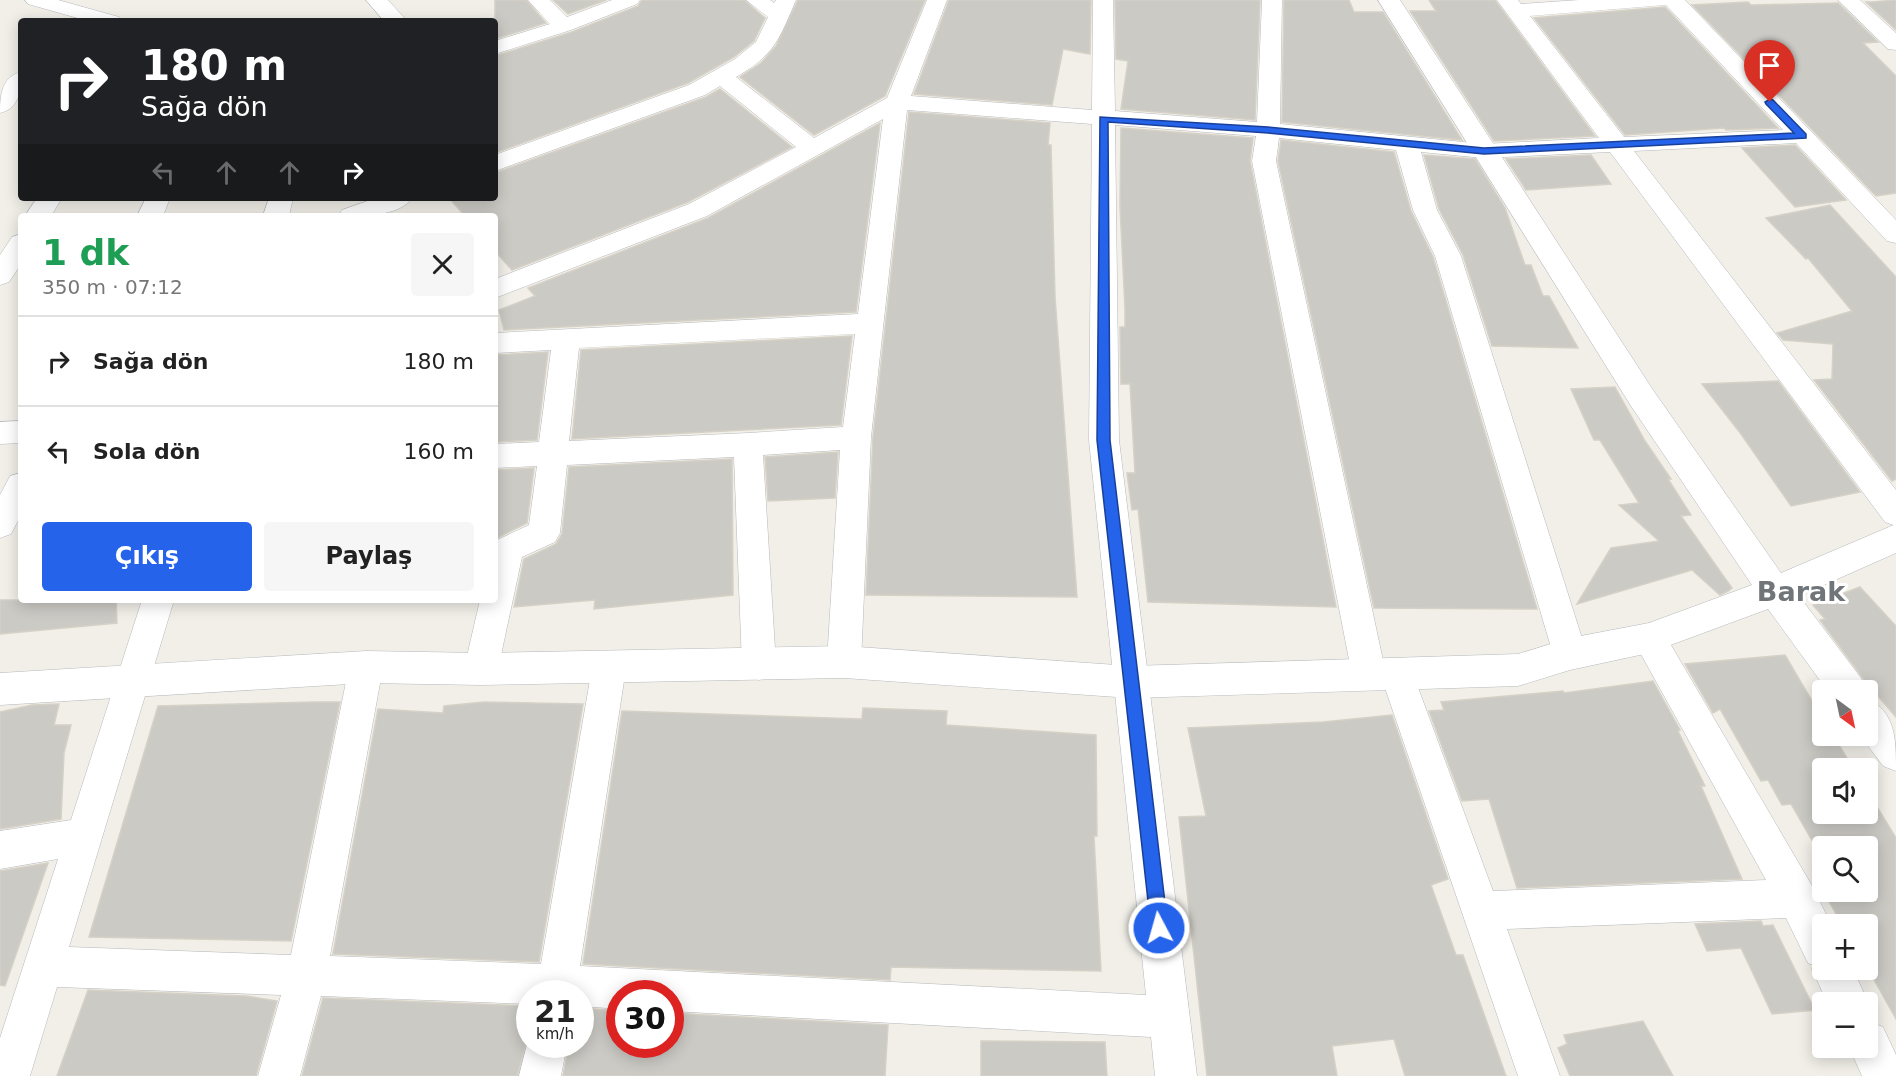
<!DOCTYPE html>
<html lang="tr">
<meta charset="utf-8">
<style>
:root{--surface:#fff;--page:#f6f6f6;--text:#222;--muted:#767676;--line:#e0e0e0;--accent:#2563eb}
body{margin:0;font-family:"DejaVu Sans",sans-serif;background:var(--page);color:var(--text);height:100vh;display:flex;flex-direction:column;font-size:22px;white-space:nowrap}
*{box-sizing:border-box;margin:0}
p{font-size:20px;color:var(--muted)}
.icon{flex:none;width:33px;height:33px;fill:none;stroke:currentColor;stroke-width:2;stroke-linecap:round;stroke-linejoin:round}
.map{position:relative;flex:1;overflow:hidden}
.drawer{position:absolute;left:18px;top:213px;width:480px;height:390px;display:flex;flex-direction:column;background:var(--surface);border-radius:6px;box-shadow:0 3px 15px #0003}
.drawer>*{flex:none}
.banner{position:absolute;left:18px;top:18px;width:480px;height:183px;border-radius:6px;box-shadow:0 3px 15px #0003;background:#202124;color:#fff;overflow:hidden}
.needle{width:39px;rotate:147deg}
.tools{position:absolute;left:1812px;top:680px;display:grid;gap:12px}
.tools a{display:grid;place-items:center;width:66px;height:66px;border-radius:6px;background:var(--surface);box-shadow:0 3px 15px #0003;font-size:30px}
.speed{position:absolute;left:516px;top:980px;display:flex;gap:12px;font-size:30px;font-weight:700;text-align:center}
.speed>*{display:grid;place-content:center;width:78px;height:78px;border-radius:50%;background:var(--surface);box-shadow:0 3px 15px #0003;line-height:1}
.speed small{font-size:15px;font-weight:400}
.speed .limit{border:9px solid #d22;background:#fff;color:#111}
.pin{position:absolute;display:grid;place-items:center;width:51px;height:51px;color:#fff;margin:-62px -26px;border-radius:50% 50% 50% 0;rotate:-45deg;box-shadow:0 0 6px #0007}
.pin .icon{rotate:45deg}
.me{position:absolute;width:66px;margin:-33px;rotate:354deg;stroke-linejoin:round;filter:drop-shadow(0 0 4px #0008)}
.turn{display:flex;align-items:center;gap:21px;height:126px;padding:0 24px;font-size:27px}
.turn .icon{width:78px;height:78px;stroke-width:2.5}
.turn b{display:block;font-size:42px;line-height:51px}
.lanes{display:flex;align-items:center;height:57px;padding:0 24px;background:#0003;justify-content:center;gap:30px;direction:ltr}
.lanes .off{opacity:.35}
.round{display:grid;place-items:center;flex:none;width:63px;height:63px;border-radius:6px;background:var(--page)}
.head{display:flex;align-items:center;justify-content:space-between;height:102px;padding:0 24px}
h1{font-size:36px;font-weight:700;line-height:45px;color:#1e9e55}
.action{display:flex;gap:12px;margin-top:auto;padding:12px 24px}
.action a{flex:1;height:69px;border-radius:6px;background:var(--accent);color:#fff;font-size:24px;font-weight:700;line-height:69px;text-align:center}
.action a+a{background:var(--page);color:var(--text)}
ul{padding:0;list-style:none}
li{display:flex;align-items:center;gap:18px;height:90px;padding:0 24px;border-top:2px solid var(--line)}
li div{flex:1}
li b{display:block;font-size:22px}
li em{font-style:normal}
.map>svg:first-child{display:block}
</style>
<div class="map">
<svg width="1896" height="1076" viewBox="0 0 1896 1076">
<rect width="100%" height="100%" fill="#f1efe8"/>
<g fill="#cccac5" stroke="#d6d1c6" stroke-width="1.5">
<polygon points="495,0 526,0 546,23 495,39"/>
<polygon points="553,0 606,0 568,14"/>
<polygon points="642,0 744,0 765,18 754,41 734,57 688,83 495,153 495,56 572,32 638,6"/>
<polygon points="798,0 925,0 885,96 814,135 740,77 761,63 776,46"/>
<polygon points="949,0 1091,0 1090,54 1063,49 1052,105 914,94"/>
<polygon points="1115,0 1260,0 1255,120 1121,109 1128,61 1116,59"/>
<polygon points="1284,0 1349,0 1354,12 1383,12 1462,140 1282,122"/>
<polygon points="1429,0 1495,0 1595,136 1494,141 1410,11 1436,11"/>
<polygon points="1896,0 1896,30 1866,2 1872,2"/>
<polygon points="1748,2 1751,5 1838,3 1878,42 1863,43 1896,76 1896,193 1876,196 1692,5"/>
<polygon points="1665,7 1778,128 1726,130 1724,128 1625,135 1534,18"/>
<polygon points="720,89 792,147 688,202 512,270 495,251 495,216 465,216 449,198 495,198 495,173 706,97"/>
<polygon points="909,112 1050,123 1048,145 1051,145 1055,297 1077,597 866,595 873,437"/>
<polygon points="880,123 856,312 504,330 499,310 535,296 528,288 708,218"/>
<polygon points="1121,128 1253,138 1250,161 1336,607 1148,602 1138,509 1132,510 1127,473 1135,473 1130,384 1121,384 1120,327 1125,327 1125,309 1120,206"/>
<polygon points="1281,140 1394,152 1411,211 1433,257 1537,609 1374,608 1278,161"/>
<polygon points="1795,145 1846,200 1795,207 1742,148"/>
<polygon points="1424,155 1475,159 1505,208 1525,265 1531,265 1543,296 1549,296 1578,348 1492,346 1463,255 1439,209"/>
<polygon points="1591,155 1611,184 1526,190 1506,159"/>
<polygon points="1830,205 1896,277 1896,479 1892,481 1814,380 1832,379 1833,344 1783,340 1777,333 1852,311 1808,258 1806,259 1766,218"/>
<polygon points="852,336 841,425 572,439 581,350"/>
<polygon points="548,352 537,440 495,442 495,355"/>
<polygon points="1778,381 1860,492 1791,506 1741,434 1702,384"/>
<polygon points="1615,387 1645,441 1671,479 1668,479 1691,515 1681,516 1732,588 1728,591 1720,595 1692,570 1577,604 1611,548 1659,541 1619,505 1639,503 1600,440 1594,440 1571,389"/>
<polygon points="838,452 835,498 768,501 765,457"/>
<polygon points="732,459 733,595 594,609 595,600 514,607 524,559 556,544 562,534 569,467"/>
<polygon points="534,468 527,523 495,539 495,470"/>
<polygon points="1860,587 1896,626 1896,717 1865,681 1820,620 1825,619 1813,605"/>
<polygon points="0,600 116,600 117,623 0,634"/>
<polygon points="1785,655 1822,718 1822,735 1833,735 1853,768 1822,768 1822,813 1868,813 1868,792 1896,838 1896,1019 1868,969 1868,924 1842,924 1823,891 1868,891 1868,846 1822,846 1822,858 1791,804 1782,805 1768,780 1761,781 1720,709 1713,713 1685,664"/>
<polygon points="1653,681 1680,730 1678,731 1705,786 1701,786 1742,879 1517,888 1489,799 1462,801 1429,711 1444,710 1441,702 1563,691 1564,693"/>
<polygon points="314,702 340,702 291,941 89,937 158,706"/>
<polygon points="484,702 583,704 539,962 333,954 378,709 443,713 444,706"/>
<polygon points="59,704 54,725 71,725 64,753 61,819 0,829 0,712 32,705"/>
<polygon points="863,708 947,711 946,725 1096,735 1097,836 1094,836 1101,971 891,967 890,980 583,964 622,711 862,719"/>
<polygon points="1392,715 1448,879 1431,885 1456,955 1463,955 1506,1076 1405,1076 1394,1039 1332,1046 1337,1076 1207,1076 1179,817 1206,816 1188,728 1323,722"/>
<polygon points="48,863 5,986 0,985 0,871"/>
<polygon points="1761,921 1763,926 1773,925 1815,1010 1772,1014 1741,948 1707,951 1695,924"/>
<polygon points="88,990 246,996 277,1001 256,1076 57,1076"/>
<polygon points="323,998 530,1006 530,1031 517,1076 302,1076"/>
<polygon points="580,1008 620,1011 620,1044 670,1044 670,1013 888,1025 885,1076 563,1076 569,1044 580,1044"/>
<polygon points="1643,1021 1673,1076 1570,1076 1558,1048 1567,1044 1564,1035"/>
<polygon points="981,1041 1105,1042 1107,1076 981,1076"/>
</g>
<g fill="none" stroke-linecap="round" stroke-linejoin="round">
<g stroke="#b5b8bc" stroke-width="1">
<g id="minor">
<polygon points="25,0 58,0 119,17 123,21 88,21 28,4"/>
<polygon points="366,0 388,0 407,21 384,21"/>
<polygon points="528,0 550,0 567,17 612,0 640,0 637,4 571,30 495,54 495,41 550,24"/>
<path d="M746,0H770L774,3L776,0H796C779,39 775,55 736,77L814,138L887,98L927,0H947L911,96L1092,110L1093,0H1113L1115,111L1257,122L1262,0H1282L1280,124L1484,144L1599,138L1497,0H1518L1521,4L1579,0H1685L1896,220V243L1887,241L1796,143L1634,151L1896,490V526L1885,522L1610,152L1484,158L1421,152L1437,210L1461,256L1587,654L1582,665L1570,669L1558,665L1553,654L1435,256L1413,210L1396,150L1279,138L1276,161L1384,665L1397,659L1409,663L1493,891L1766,880L1632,638L1637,628L1649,623L1661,628L1811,884L1831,924H1822V969H1853L1868,1002V1004V1002H1827L1812,969L1813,965L1808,963L1786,918L1507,929L1560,1076H1518L1383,682L1381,686L1369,690L1357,686L1352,675L1252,161L1256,136L1115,125L1119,440L1197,1076H1155L1151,1037L670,1011V993H620V1009L580,1006V993H530V1004L321,996L300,1076H258L281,995L57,987L30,1076H0V1038L58,859L0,869V831L71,820L142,600H174L69,947L291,955L349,667L354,656L366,652L378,656L383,667L330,956L541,964L592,668L597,657L609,653L621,657L626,668L580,966L1146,995L1089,440L1092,124L907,110L871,437L861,662L856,673L844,677L832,673L827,662L840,450L763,455L776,665L771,676L759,680L747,676L742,665L734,457L567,465L560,533L555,542L522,557L498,669L493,680L481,684L469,680L464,669L480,600H495V543L497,540L529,525L537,466L495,468V444L539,442L551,350L495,353V333L858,314L883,119L707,216L495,298V279L689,204L796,147L720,86L705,95L495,171V155L689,85L735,59L756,42L768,17ZM1666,5L1783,130L1624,137L1530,16ZM855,334L843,427L748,433L569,441L579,348Z"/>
<polygon points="1838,0 1860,0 1896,33 1896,50 1888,49"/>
<path d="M21,72C21,90 20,108 0,113C0,96 1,77 21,72Z"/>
<polygon points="37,198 62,198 51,216 25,216"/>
<polygon points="146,198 170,198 163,216 137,216"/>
<polygon points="269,198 293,198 289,216 263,216"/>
<path d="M376,198H412C400,217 359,216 338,216L342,210Z"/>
<polygon points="21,234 21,264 9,282 0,285 0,255 12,237"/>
<polygon points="21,421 21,443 0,444 0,422"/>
<polygon points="21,473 21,515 11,534 0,538 0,495 10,476"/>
<polygon points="1868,1021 1883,1027 1896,1055 1896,1076 1862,1076 1849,1047 1868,1047"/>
<polygon points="530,1033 530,1044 567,1044 561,1076 519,1076"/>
</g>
</g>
<g stroke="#b5b8bc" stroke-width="1">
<g id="tertiary">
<polygon points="1378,0 1400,0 1653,390 1781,573 1896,524 1896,553 1799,596 1861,678 1866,690 1827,690 1768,609 1649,653 1570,670 1518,686 1131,698 844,678 481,685 366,683 0,705 0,673 366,651 481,653 844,646 1131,666 1518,654 1570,638 1649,623 1752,585 1631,406"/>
<path d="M1868,699C1896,713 1896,739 1896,771L1883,766L1860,735H1868Z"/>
</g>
</g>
<use href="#minor" fill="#fff" fill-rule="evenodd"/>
<use href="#tertiary" fill="#fff" fill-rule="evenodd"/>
</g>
<polygon fill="#2563eb" stroke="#184099" stroke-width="1.5" points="1770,99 1773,100 1806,134 1806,138 1484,154 1268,133 1108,122 1110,440 1168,928 1165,934 1159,936 1153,934 1151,928 1097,440 1100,117 1268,127 1484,148 1794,133 1766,104 1765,102"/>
<g text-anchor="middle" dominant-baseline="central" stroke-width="6" stroke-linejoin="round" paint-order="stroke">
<g font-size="27" font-weight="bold" fill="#70757a" stroke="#fff">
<text x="1801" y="591">Barak</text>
</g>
</g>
</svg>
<div class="tools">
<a><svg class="needle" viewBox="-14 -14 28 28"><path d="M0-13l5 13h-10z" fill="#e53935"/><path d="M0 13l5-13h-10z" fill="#767676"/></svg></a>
<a><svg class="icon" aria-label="sound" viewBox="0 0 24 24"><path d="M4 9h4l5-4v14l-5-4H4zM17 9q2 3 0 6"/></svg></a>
<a><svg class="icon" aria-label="search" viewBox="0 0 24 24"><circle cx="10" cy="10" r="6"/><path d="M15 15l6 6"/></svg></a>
<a>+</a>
<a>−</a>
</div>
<div class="speed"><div>21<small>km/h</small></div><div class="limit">30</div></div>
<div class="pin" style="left:1770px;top:102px;background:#d93025"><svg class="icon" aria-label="arrive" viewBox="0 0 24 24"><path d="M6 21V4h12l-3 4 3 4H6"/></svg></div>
<svg class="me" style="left:1159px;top:928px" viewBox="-20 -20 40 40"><circle r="17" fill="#2563eb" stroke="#fff" stroke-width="3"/><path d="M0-11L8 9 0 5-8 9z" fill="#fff"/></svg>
<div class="banner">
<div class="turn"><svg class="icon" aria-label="right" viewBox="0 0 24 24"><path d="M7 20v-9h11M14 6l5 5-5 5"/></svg><div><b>180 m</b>Sağa dön</div></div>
<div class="lanes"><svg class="icon off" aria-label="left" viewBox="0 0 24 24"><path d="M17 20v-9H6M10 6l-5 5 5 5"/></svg><svg class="icon off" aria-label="ahead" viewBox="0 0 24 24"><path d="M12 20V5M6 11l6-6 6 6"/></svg><svg class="icon off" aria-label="ahead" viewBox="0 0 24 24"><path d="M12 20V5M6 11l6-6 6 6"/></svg><svg class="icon" aria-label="right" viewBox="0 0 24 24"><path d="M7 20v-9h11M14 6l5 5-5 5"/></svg></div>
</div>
<section class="drawer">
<div class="head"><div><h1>1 dk</h1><p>350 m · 07:12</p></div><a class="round"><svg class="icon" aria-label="close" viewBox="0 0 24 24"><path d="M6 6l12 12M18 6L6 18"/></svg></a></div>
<ul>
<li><svg class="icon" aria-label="right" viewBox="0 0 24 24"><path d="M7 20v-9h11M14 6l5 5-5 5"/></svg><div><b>Sağa dön</b></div><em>180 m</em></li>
<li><svg class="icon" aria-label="left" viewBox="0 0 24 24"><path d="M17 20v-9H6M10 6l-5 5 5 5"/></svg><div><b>Sola dön</b></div><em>160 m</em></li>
</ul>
<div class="action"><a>Çıkış</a><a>Paylaş</a></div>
</section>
</div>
